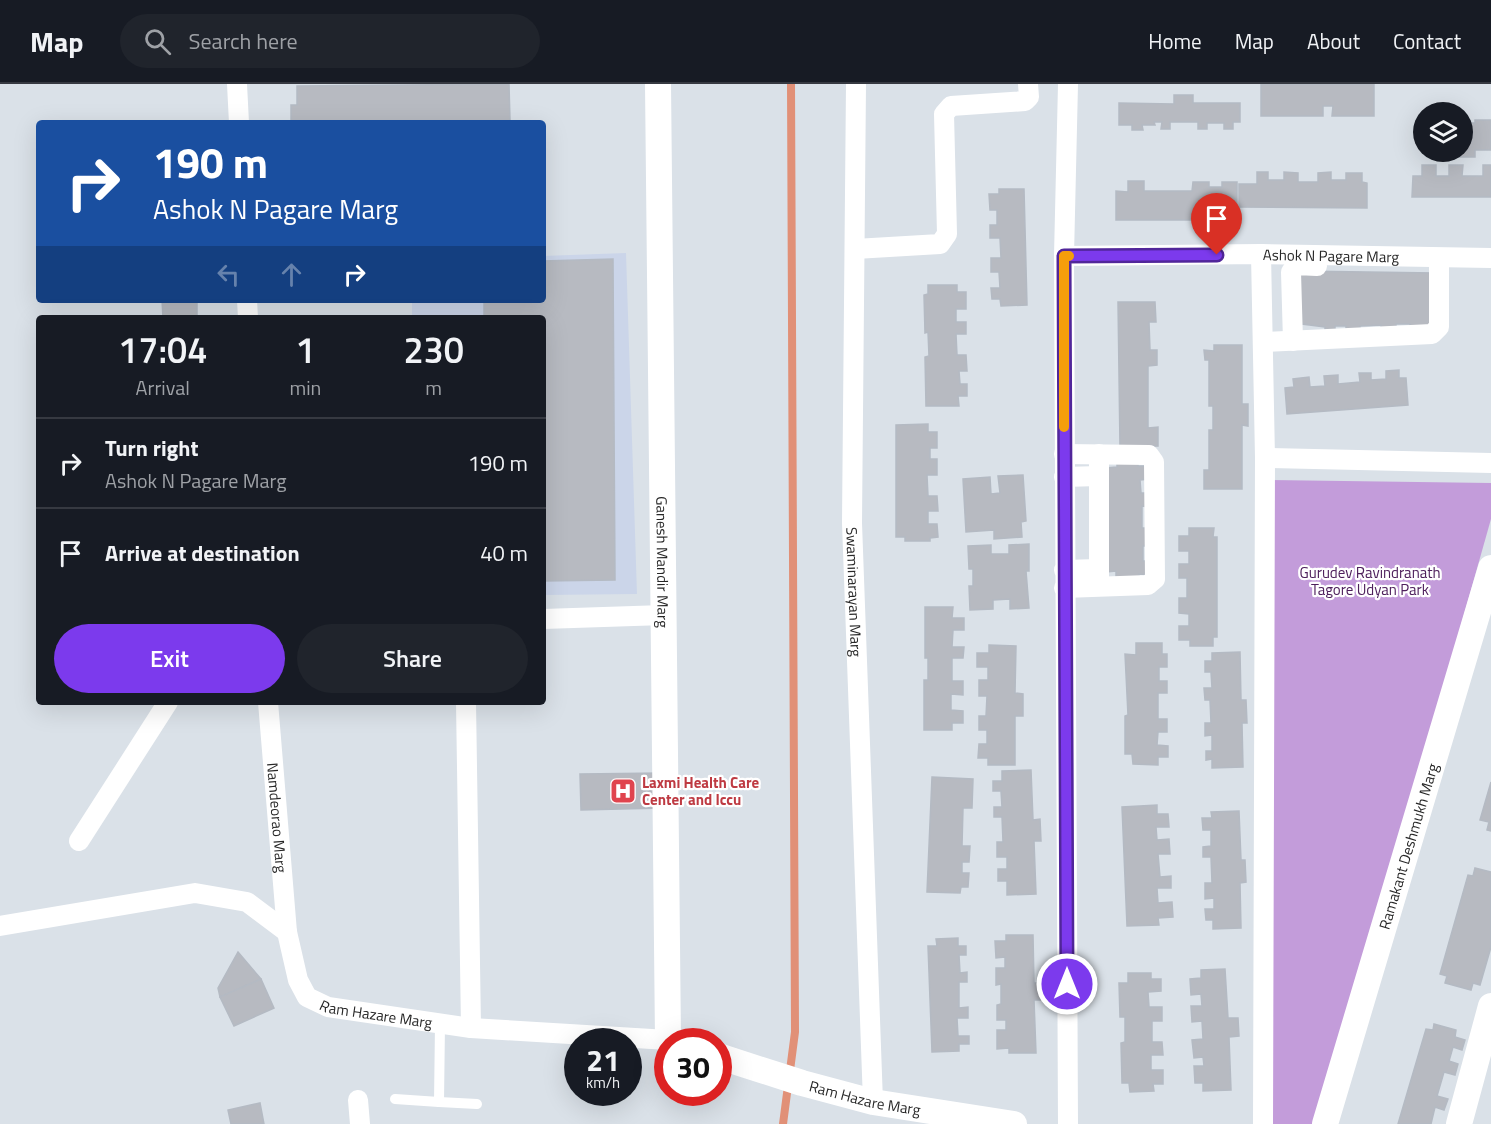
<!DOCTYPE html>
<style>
:root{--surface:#171b24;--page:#20242c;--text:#f1f3f6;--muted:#9ea1a6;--line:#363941;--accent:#7c3aed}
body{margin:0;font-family:"Titillium Web",sans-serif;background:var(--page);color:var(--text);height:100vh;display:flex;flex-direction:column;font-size:22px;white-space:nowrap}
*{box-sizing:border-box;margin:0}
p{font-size:20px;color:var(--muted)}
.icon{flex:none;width:33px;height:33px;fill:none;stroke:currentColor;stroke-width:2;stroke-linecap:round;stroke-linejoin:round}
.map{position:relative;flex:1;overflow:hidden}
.panel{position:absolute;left:36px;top:231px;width:510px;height:390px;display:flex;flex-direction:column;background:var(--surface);border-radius:6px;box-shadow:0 6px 24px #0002}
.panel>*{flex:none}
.top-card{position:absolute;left:36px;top:36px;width:510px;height:183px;border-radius:6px;box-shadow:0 6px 24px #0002;background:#1a4fa0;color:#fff;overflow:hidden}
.tools{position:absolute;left:1413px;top:18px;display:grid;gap:12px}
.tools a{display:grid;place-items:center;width:60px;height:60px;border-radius:50%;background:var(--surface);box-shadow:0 6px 24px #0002;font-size:30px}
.speed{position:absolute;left:564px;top:944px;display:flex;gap:12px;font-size:30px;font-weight:700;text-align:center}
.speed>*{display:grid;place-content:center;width:78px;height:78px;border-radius:50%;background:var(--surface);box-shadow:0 6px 24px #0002;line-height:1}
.speed small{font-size:15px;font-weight:400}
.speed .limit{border:9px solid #d22;background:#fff;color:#111}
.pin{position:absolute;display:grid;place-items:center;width:51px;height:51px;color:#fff;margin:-62px -26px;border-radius:50% 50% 50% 0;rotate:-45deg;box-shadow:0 0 6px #0007}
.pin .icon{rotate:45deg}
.me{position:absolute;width:66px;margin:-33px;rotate:0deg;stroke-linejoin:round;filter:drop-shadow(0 0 4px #0008)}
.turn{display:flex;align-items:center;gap:21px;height:126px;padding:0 18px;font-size:27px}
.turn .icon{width:78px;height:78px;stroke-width:2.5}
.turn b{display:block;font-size:42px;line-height:51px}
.lanes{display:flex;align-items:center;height:57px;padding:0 18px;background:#0003;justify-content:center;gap:30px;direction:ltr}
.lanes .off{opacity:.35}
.eta{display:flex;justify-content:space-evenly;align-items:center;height:102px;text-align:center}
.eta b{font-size:36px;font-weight:600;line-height:42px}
.cta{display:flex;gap:12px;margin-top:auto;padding:12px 18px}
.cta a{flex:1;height:69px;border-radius:36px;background:var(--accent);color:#fff;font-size:24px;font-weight:600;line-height:69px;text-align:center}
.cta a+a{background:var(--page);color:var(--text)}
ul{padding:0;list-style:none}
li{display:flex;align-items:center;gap:18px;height:90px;padding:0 18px;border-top:2px solid var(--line)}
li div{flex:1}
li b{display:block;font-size:22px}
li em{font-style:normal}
header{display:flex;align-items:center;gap:36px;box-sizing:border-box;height:84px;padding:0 30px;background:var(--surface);border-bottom:2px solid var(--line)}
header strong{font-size:28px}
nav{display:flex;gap:33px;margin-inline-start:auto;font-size:21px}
.search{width:420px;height:54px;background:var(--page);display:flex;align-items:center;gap:15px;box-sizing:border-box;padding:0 21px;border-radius:33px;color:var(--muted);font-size:22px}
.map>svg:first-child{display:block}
</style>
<header>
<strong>Map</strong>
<div class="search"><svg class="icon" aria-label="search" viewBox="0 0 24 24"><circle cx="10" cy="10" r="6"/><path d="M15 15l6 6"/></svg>Search here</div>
<nav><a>Home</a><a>Map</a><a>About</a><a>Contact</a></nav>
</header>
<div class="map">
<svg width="1491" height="1040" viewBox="0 0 1491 1040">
<rect width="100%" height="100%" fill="#dae1e8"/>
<polygon fill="#cbd5e9" points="626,169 637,510 543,511 543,234 412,234 412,216 543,216 543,172"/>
<polygon fill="#c39cda" points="1269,396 1491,399 1491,435 1320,1040 1267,1040"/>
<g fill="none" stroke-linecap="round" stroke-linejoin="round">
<polyline stroke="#e19077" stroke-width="8" points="783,1040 795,948 791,0"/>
</g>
<g fill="#b7bac1" stroke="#b4bac3" stroke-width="1.5">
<polygon points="509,0 510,37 291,39 291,21 297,21 297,2"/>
<polygon points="1261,0 1374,0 1374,32 1332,32 1333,22 1323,22 1323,32 1261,32"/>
<polygon points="1174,11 1193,11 1193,19 1240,19 1240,38 1233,38 1233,45 1224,45 1224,39 1207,39 1207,45 1198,45 1198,38 1170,38 1170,45 1161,45 1162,38 1154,38 1155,41 1142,41 1143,46 1132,46 1132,41 1119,41 1119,19 1174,20"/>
<polygon points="1475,36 1491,36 1491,66 1475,66 1475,73 1459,73 1459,68 1462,68 1462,39 1475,39"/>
<polygon points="1423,38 1424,68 1447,68 1447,73 1435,73 1435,68 1423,68"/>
<polygon points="1422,81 1436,81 1436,92 1449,92 1449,81 1463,81 1462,92 1483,92 1483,81 1491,81 1491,113 1412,113 1413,92 1422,92"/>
<polygon points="1257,88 1268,88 1268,96 1284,96 1284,88 1298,89 1298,98 1318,98 1318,89 1331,88 1331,96 1346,96 1346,89 1362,89 1362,98 1367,99 1367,124 1239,123 1239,100 1257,100"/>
<polygon points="1128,97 1144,97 1144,107 1192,107 1193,98 1209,98 1209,103 1222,103 1222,98 1237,98 1237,136 1116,136 1116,107 1128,108"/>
<polygon points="999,105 1024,105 1027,221 1001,222 1000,215 992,215 991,204 1000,204 999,188 991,188 991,174 1001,174 1000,154 990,154 990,141 997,141 997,126 990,126 989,110 999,110"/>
<polygon points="613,175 615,496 543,497 543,234 484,234 484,216 543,216 543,177"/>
<polygon points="1299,187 1435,189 1432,241 1410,246 1410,240 1396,240 1396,246 1381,247 1381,241 1360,242 1360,247 1346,248 1346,242 1335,242 1335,248 1325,248 1325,243 1302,240"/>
<polygon points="928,201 957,201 957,208 966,208 966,225 956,225 956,238 966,238 966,250 956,250 957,271 966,271 967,287 959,287 960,300 967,300 967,312 958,312 959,322 926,322 925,273 929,272 928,248 925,249 924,211 928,210"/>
<polygon points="162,216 197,216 197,234 163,234"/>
<polygon points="1118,218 1155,218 1156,238 1149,238 1150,266 1157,266 1157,281 1148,282 1148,344 1158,343 1158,362 1120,363"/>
<polygon points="1214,261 1242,261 1242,320 1248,320 1248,342 1242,341 1242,405 1204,405 1204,386 1209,386 1209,346 1213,346 1213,322 1209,322 1209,276 1205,276 1204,266 1214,267"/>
<polygon points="1399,286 1399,294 1406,294 1408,321 1287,330 1285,304 1294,303 1293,295 1309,293 1310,303 1325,302 1324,292 1338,291 1338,300 1360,298 1359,289 1371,289 1371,296 1386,295 1386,287"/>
<polygon points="928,340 928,348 937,348 937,364 930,364 930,375 937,375 937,391 927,391 928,412 937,412 938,427 928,427 928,440 937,440 938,453 930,454 930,457 905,457 905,453 896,453 896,341"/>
<polygon points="1138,376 1138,382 1149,382 1149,395 1140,396 1141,409 1149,409 1149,423 1142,422 1142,444 1149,444 1150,462 1143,462 1143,477 1150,477 1150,491 1139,490 1139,495 1116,495 1116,487 1107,488 1106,384 1117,383 1117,377"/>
<polygon points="1023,391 1026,437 1021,438 1022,453 994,455 994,446 966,448 963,395 990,393 991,410 1000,409 998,392"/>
<polygon points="1189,444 1214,444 1213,453 1217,453 1217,553 1213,553 1213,562 1190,562 1190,556 1179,556 1179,542 1189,542 1189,530 1179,529 1179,514 1187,514 1187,494 1179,494 1179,480 1189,480 1189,467 1179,467 1179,452 1189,452"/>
<polygon points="1029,460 1029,487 1026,487 1029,524 1010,525 1010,515 993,516 993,525 970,526 969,502 973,502 973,485 969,485 968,462 991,461 991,470 1009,470 1009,461"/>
<polygon points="925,523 953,523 952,534 964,534 964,546 953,546 952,563 964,563 963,574 952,574 952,597 963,597 963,611 951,610 951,626 963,627 963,639 952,639 952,646 924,646 924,596 928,596 928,574 925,574"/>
<polygon points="1136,559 1162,559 1162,570 1167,570 1167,583 1159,583 1159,597 1167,597 1167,609 1158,609 1158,635 1167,635 1167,648 1158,648 1157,661 1168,662 1168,673 1158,673 1158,681 1133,680 1132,670 1125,670 1125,632 1128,631 1125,570 1136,571"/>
<polygon points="989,561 1016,562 1015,609 1023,610 1023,632 1015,632 1015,681 988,681 988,674 978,674 979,660 987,660 987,646 979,646 979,632 986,632 987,612 979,612 979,596 988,596 988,583 977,583 977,569 989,569"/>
<polygon points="1240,568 1241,616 1246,616 1247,639 1242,639 1243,683 1212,684 1212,675 1206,676 1206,667 1212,667 1212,651 1205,652 1205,639 1211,639 1210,616 1205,616 1204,604 1212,604 1211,588 1205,588 1205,577 1212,577 1212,569"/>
<polygon points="1031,686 1033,736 1040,735 1041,757 1034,757 1036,810 1007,811 1007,797 998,797 998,785 1007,785 1007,773 997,773 997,758 1003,758 1002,733 994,733 994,723 1002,723 1001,707 993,707 993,697 1002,697 1002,687"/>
<polygon points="661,689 662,724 581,726 580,690"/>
<polygon points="932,693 973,695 972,724 963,724 962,762 970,762 969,778 962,778 962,789 969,789 968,803 961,803 960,809 927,808"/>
<polygon points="1491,698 1491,747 1487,746 1489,738 1480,736"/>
<polygon points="1157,721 1157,730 1168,730 1169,743 1156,743 1157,756 1169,755 1170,770 1158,770 1160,793 1171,792 1171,804 1157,804 1158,819 1172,818 1173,833 1158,834 1159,841 1127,842 1122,723"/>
<polygon points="1239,727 1241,776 1245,776 1246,798 1240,799 1241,844 1213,845 1213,836 1206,836 1205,825 1214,825 1214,814 1205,815 1205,799 1212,799 1211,773 1203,773 1203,763 1211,762 1211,746 1203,746 1202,734 1212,734 1211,728"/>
<polygon points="1475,784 1491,788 1491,863 1480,901 1473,899 1471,906 1445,899 1447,892 1440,890 1468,791 1473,792"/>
<polygon points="1006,851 1033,851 1034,899 1043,899 1043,916 1034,916 1036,969 1009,969 1009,964 997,965 997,946 1006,946 1006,936 997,936 997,921 1001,920 1001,900 996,901 996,884 1005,884 1005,873 996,874 995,857 1006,857"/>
<polygon points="958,854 958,862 966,862 966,871 959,871 960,889 967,888 967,898 959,898 959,924 968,923 968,934 957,934 958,952 969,952 969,960 959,960 959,967 932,968 928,862 937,862 936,855"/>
<polygon points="238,868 261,895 220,913 218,904"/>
<polygon points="1225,885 1228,934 1238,934 1239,952 1229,953 1231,1006 1203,1007 1203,999 1195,999 1194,982 1204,982 1203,973 1194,974 1192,956 1203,955 1202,937 1192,938 1191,922 1202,922 1201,910 1191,911 1190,895 1201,894 1201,886"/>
<polygon points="1128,889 1151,889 1151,895 1161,895 1161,907 1148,908 1149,923 1162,923 1162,937 1152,937 1152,958 1162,958 1163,971 1151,971 1151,986 1163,986 1163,1000 1153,1000 1154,1007 1130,1008 1129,999 1122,999 1121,959 1125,958 1125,933 1120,933 1119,899 1128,899"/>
<polygon points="261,895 274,924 234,942 220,913"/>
<polygon points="1434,940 1456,946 1455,953 1465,956 1462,966 1453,963 1449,977 1458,980 1455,991 1444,988 1437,1012 1448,1015 1444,1026 1435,1023 1431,1040 1398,1040 1426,945 1433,946"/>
<polygon points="260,1019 264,1040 231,1040 228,1026"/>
</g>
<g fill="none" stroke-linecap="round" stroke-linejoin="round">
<g stroke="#fff" stroke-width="10">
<polyline points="395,1015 439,1018 440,940"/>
<polyline points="439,1018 477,1020"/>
</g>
<g stroke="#fff" stroke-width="20">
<polyline points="237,0 239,39"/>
<path id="s1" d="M856,0L852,439L873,1018"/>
<polyline points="855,165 940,160 947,150 944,30 951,22 1025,17 1029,13 1028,0"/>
<polyline points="1261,170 1265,374 1263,1040"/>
<path id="s2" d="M1064,172L1261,170L1491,174"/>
<polyline points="247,216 248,234"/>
<polyline points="1293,257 1291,188 1296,181 1317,182"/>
<polyline points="1263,258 1432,250 1439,243 1439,174"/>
<polyline points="1064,370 1149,371 1154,378 1155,495 1148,501 1064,504"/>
<polyline points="1265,374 1491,379"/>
<polyline points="1064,393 1099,392"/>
<polyline points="1064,486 1099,485"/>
<polyline points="1099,502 1099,370"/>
<polyline points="543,535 664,531"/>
<path id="s3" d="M268,618L287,848"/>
<polyline points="466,618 471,944"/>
<polyline points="79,757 168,618"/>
<path id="s4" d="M0,842L195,809L247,818L287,848L298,896L307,913L328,923L471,944L668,956"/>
<polyline points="358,1016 360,1040"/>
<polyline points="1068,1040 1064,172 1068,0"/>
</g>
<g stroke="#fff" stroke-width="26">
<path id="s5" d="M658,0L668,956L672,957"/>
<path id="s6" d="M718,972L802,999L873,1018L1014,1040"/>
<path id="s7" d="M1325,1040L1491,484"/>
<polyline points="1459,1040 1491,922"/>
</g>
</g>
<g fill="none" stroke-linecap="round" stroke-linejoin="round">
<g stroke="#51269a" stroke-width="15">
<polyline id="route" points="1067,900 1064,172 1217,171"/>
</g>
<use href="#route" stroke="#7c3aed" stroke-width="10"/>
<polyline stroke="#f59e0b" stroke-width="10" points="1064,343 1064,172 1069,172"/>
</g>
<defs>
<g id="hospital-square" transform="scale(1.35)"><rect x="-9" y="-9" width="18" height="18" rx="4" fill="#e0444e" stroke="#fff"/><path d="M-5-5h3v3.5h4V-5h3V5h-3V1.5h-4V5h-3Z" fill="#fff"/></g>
</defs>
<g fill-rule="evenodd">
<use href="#hospital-square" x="623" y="707"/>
</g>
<g text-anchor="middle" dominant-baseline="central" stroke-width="4.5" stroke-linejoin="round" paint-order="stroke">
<g font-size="15" fill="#272727" stroke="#fff">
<text stroke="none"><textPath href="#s2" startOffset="267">Ashok N Pagare Marg</textPath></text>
<text stroke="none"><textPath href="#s5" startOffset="478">Ganesh Mandir Marg</textPath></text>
<text stroke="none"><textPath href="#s1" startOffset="508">Swaminarayan Marg</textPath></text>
<text stroke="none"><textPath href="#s3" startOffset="116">Namdeorao Marg</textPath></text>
<text stroke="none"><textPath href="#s7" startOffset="290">Ramakant Deshmukh Marg</textPath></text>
<text stroke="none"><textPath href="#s4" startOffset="441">Ram Hazare Marg</textPath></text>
<text stroke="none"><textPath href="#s6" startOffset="153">Ram Hazare Marg</textPath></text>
</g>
<g font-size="15" fill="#4e205c" stroke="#fff">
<text x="1370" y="488">Gurudev Ravindranath<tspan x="1370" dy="17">Tagore Udyan Park</tspan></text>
</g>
<g font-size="15" font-weight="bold" fill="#be3a42" stroke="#fff" text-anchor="start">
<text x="642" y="698">Laxmi Health Care<tspan x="642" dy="17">Center and Iccu</tspan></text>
</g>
</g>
</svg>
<div class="tools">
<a><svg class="icon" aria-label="layers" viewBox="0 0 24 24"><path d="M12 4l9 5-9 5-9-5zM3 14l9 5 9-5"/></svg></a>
</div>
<div class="speed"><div>21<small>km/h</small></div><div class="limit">30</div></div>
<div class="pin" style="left:1217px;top:171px;background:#d93025"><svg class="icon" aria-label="arrive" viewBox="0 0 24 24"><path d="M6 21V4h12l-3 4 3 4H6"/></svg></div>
<svg class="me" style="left:1067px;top:900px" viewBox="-20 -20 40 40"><circle r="17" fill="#7c3aed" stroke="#fff" stroke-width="3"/><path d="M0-11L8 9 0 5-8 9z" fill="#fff"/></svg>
<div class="top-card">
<div class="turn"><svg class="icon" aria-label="right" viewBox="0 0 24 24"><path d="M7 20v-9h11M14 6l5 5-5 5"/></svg><div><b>190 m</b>Ashok N Pagare Marg</div></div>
<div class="lanes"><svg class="icon off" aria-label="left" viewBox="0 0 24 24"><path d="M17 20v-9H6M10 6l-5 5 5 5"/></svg><svg class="icon off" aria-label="ahead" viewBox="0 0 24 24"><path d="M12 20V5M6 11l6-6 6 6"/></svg><svg class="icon" aria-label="right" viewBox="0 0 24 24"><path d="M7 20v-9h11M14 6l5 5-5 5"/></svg></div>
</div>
<section class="panel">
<div class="eta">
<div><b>17:04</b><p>Arrival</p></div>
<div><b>1</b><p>min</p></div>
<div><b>230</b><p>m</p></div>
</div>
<ul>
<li><svg class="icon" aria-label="right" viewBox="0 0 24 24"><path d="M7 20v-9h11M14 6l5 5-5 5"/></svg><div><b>Turn right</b><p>Ashok N Pagare Marg</p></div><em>190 m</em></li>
<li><svg class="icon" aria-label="arrive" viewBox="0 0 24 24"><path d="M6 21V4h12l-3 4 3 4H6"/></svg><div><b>Arrive at destination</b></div><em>40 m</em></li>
</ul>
<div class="cta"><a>Exit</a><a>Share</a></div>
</section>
</div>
